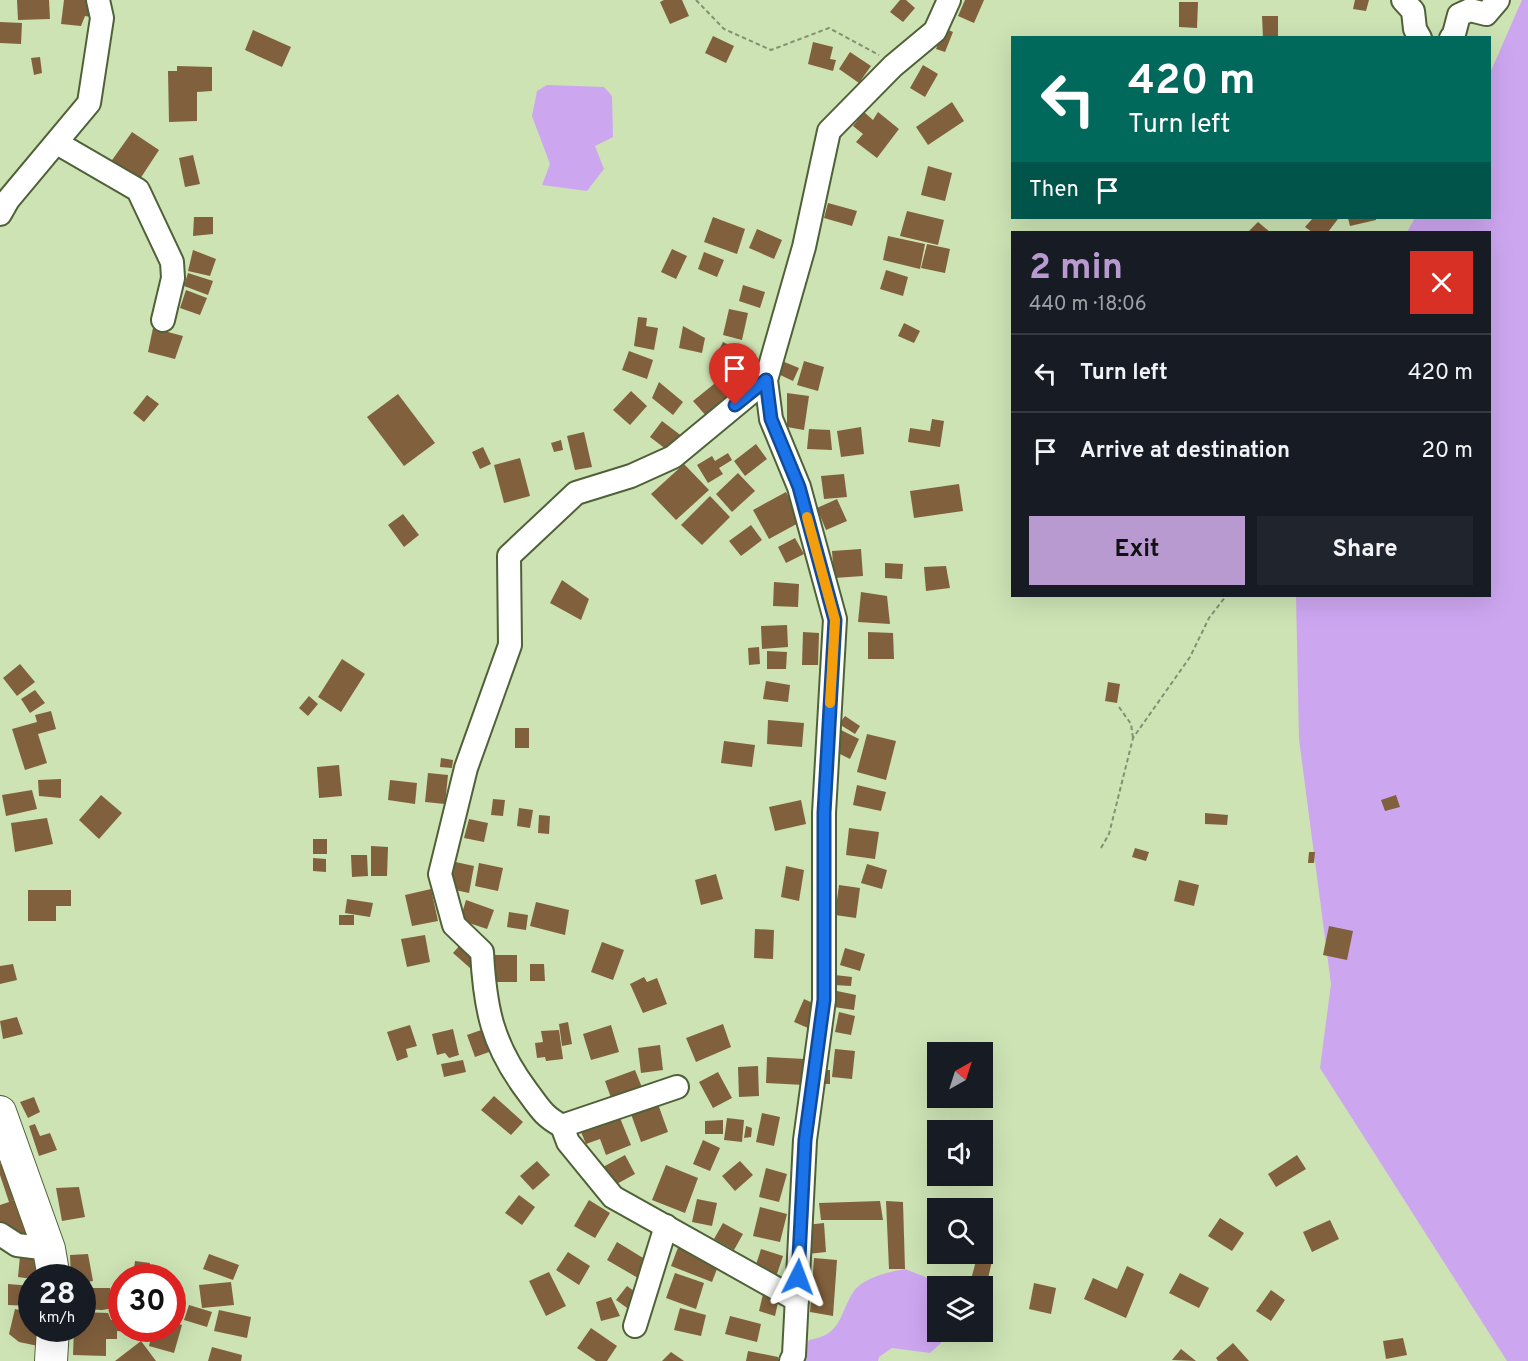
<!DOCTYPE html>
<meta charset="utf-8">
<style>
:root{--surface:#171b24;--page:#20242c;--text:#f1f3f6;--muted:#9ea1a6;--line:#363941;--accent:#b89ad0}
body{margin:0;font-family:Overpass,sans-serif;background:var(--page);color:var(--text);height:100vh;display:flex;flex-direction:column;font-size:22px;white-space:nowrap}
*{box-sizing:border-box;margin:0}
p{font-size:20px;color:var(--muted)}
.icon{flex:none;width:33px;height:33px;fill:none;stroke:currentColor;stroke-width:2;stroke-linecap:round;stroke-linejoin:round}
.map{position:relative;flex:1;overflow:hidden}
.sheet{position:absolute;left:1011px;top:231px;width:480px;height:366px;display:flex;flex-direction:column;background:var(--surface);border-radius:0px;box-shadow:0 6px 24px #0002}
.sheet>*{flex:none}
.top-card{position:absolute;left:1011px;top:36px;width:480px;height:183px;border-radius:0px;box-shadow:0 6px 24px #0002;background:#00695c;color:#fff;overflow:hidden}
.needle{width:39px;rotate:39deg}
.fabs{position:absolute;left:927px;top:1042px;display:grid;gap:12px}
.fabs a{display:grid;place-items:center;width:66px;height:66px;border-radius:0px;background:var(--surface);box-shadow:0 6px 24px #0002;font-size:30px}
.speed{position:absolute;left:18px;top:1264px;display:flex;gap:12px;font-size:30px;font-weight:700;text-align:center}
.speed>*{display:grid;place-content:center;width:78px;height:78px;border-radius:50%;background:var(--surface);box-shadow:0 6px 24px #0002;line-height:1}
.speed small{font-size:15px;font-weight:400}
.speed .limit{border:9px solid #d22;background:#fff;color:#111}
.pin{position:absolute;display:grid;place-items:center;width:51px;height:51px;color:#fff;margin:-62px -26px;border-radius:50% 50% 50% 0;rotate:-45deg;box-shadow:0 0 6px #0007}
.pin .icon{rotate:45deg}
.me{position:absolute;width:66px;margin:-33px;rotate:3deg;stroke-linejoin:round;filter:drop-shadow(0 0 4px #0008)}
.turn{display:flex;align-items:center;gap:21px;height:126px;padding:0 18px;font-size:27px}
.turn .icon{width:78px;height:78px;stroke-width:2.5}
.turn b{display:block;font-size:42px;line-height:51px}
.then{display:flex;align-items:center;height:57px;padding:0 18px;background:#0003;gap:12px;font-size:22px}
.round{display:grid;place-items:center;flex:none;width:63px;height:63px;border-radius:0px;background:var(--page)}
.summary{display:flex;align-items:center;justify-content:space-between;height:102px;padding:0 18px}
h1{font-size:36px;font-weight:700;line-height:45px;color:var(--accent)}
.action{display:flex;gap:12px;margin-top:auto;padding:12px 18px}
.action a{flex:1;height:69px;border-radius:0px;background:var(--accent);color:#111;font-size:24px;font-weight:700;line-height:69px;text-align:center}
.action a+a{background:var(--page);color:var(--text)}
ul{padding:0;list-style:none}
li{display:flex;align-items:center;gap:18px;height:78px;padding:0 18px;border-top:2px solid var(--line)}
li div{flex:1}
li b{display:block;font-size:22px}
li em{font-style:normal}
.map>svg:first-child{display:block}
</style>
<div class="map">
<svg width="1528" height="1361" viewBox="0 0 1528 1361">
<rect width="100%" height="100%" fill="#cde3b4"/>
<g fill="#cda6f0">
<polygon points="1522,0 1528,0 1528,1361 1507,1361 1320,1068 1331,984 1299,739 1296,596 1490,596 1490,232 1407,232 1415,218 1490,218 1490,73"/>
<polygon points="547,85 604,87 612,96 613,137 595,146 604,169 587,191 542,185 550,164 532,116 537,91"/>
<path d="M905,1269L938,1282V1332H941V1343L930,1353L892,1348L879,1357L878,1361H800L809,1340C843,1335 839,1313 854,1291C865,1277 889,1272 905,1269Z"/>
</g>
<g fill="#81603d">
<polygon points="17,0 49,0 50,19 18,20"/>
<polygon points="64,0 86,0 86,3 93,4 91,17 85,16 81,26 61,24"/>
<polygon points="664,0 682,0 689,16 670,24 660,2"/>
<polygon points="900,0 906,0 915,8 903,22 890,12"/>
<polygon points="965,0 984,0 974,23 958,16"/>
<polygon points="1355,0 1369,0 1366,11 1353,9"/>
<polygon points="1179,2 1198,2 1197,28 1179,27"/>
<polygon points="1262,16 1278,16 1278,38 1263,38"/>
<polygon points="0,22 22,23 21,44 0,43"/>
<polygon points="944,28 953,32 945,52 936,49"/>
<polygon points="253,30 291,47 282,67 245,50"/>
<polygon points="713,36 734,46 726,63 705,53"/>
<polygon points="813,42 833,47 830,59 836,60 833,71 808,64"/>
<polygon points="850,52 871,66 859,83 839,69"/>
<polygon points="40,57 42,73 34,75 31,58"/>
<polygon points="923,65 938,74 925,97 910,88"/>
<polygon points="177,66 212,67 212,91 197,92 197,121 169,122 168,71 177,71"/>
<polygon points="952,102 964,121 928,145 916,127"/>
<polygon points="864,112 873,120 878,112 899,129 877,158 856,142 863,134 853,126"/>
<polygon points="132,132 159,150 138,182 110,163"/>
<polygon points="193,155 200,184 185,187 179,158"/>
<polygon points="928,166 952,173 945,201 921,195"/>
<polygon points="828,203 857,211 852,226 824,218"/>
<polygon points="907,211 944,220 938,245 900,236"/>
<polygon points="194,217 213,217 213,234 193,236"/>
<polygon points="713,217 745,229 737,254 704,242"/>
<polygon points="1313,218 1336,218 1338,219 1328,232 1312,232 1305,227"/>
<polygon points="1348,218 1376,218 1376,220 1350,226"/>
<polygon points="1258,222 1270,232 1248,232"/>
<polygon points="757,229 782,240 774,259 749,248"/>
<polygon points="888,236 925,244 920,269 883,260"/>
<polygon points="927,244 950,249 945,273 921,268"/>
<polygon points="672,249 687,256 676,279 661,272"/>
<polygon points="193,250 216,259 210,276 188,271"/>
<polygon points="704,252 724,260 717,277 698,269"/>
<polygon points="886,270 908,277 903,296 880,289"/>
<polygon points="188,273 213,281 208,295 184,286"/>
<polygon points="743,285 765,292 760,308 739,301"/>
<polygon points="186,290 207,298 200,315 180,308"/>
<polygon points="729,309 748,313 742,340 723,335"/>
<polygon points="638,317 647,318 646,326 658,328 654,350 634,346"/>
<polygon points="904,323 920,331 914,343 898,336"/>
<polygon points="683,326 705,338 702,353 679,348"/>
<polygon points="153,328 183,336 175,359 148,352"/>
<polygon points="723,342 739,350 729,370 713,362"/>
<polygon points="629,351 653,360 647,379 622,370"/>
<polygon points="782,361 799,368 793,381 776,373"/>
<polygon points="804,361 824,367 818,391 797,385"/>
<polygon points="719,380 734,397 708,418 693,401"/>
<polygon points="659,382 683,402 673,415 652,398"/>
<polygon points="631,391 647,406 630,425 613,410"/>
<polygon points="787,393 809,396 804,430 787,427"/>
<polygon points="398,394 435,443 404,466 367,417"/>
<polygon points="147,395 159,404 144,422 133,413"/>
<polygon points="932,419 944,421 940,447 908,442 910,428 930,431"/>
<polygon points="662,421 683,437 671,453 650,437"/>
<polygon points="861,427 864,454 841,457 837,431"/>
<polygon points="809,429 830,430 832,450 807,449"/>
<polygon points="584,432 592,467 575,470 567,436"/>
<polygon points="561,440 563,450 554,452 551,443"/>
<polygon points="756,444 767,459 745,476 734,461"/>
<polygon points="483,447 491,464 480,469 472,452"/>
<polygon points="728,453 732,460 719,468 723,474 708,483 697,465 712,456 715,461"/>
<polygon points="520,458 530,496 504,503 494,465"/>
<polygon points="684,464 709,490 676,520 651,494"/>
<polygon points="738,473 755,491 732,512 716,494"/>
<polygon points="844,474 847,497 824,499 821,476"/>
<polygon points="959,484 963,511 914,518 910,491"/>
<polygon points="786,492 802,521 769,539 753,510"/>
<polygon points="710,496 730,517 702,545 681,525"/>
<polygon points="837,499 847,521 826,530 817,508"/>
<polygon points="403,514 419,535 404,547 388,525"/>
<polygon points="751,525 762,540 741,556 729,541"/>
<polygon points="795,538 804,554 786,563 778,547"/>
<polygon points="861,549 863,576 834,578 832,551"/>
<polygon points="885,563 903,564 902,579 885,578"/>
<polygon points="946,566 950,588 926,591 924,567"/>
<polygon points="562,580 589,599 581,620 550,603"/>
<polygon points="774,582 799,584 798,607 773,606"/>
<polygon points="861,592 887,596 890,624 858,622"/>
<polygon points="787,625 788,647 762,649 761,626"/>
<polygon points="803,632 819,633 818,665 802,665"/>
<polygon points="868,632 893,633 894,659 868,659"/>
<polygon points="759,647 760,664 749,665 748,648"/>
<polygon points="767,651 787,652 786,669 767,669"/>
<polygon points="342,659 365,674 341,712 318,697"/>
<polygon points="20,664 35,682 17,696 3,678"/>
<polygon points="766,681 790,685 788,702 763,699"/>
<polygon points="1108,682 1120,684 1117,703 1105,701"/>
<polygon points="35,690 45,703 30,713 21,699"/>
<polygon points="309,696 318,704 308,716 299,708"/>
<polygon points="51,711 56,729 38,734 47,763 25,770 12,729 37,722 35,715"/>
<polygon points="845,716 860,726 855,734 839,724"/>
<polygon points="768,720 804,723 802,747 767,744"/>
<rect x="515" y="728" width="14" height="20"/>
<polygon points="839,729 859,739 850,759 830,749"/>
<polygon points="867,734 896,741 886,780 857,772"/>
<polygon points="724,741 755,745 752,767 721,763"/>
<polygon points="441,758 453,760 452,768 440,767"/>
<polygon points="339,765 342,796 319,798 317,767"/>
<polygon points="428,773 448,775 445,804 425,802"/>
<polygon points="61,779 61,798 39,796 38,780"/>
<polygon points="390,780 417,783 415,804 388,800"/>
<polygon points="857,785 886,792 881,811 853,805"/>
<polygon points="32,790 37,809 6,816 2,795"/>
<polygon points="101,795 122,813 99,839 79,820"/>
<polygon points="1396,795 1400,807 1385,811 1381,800"/>
<polygon points="493,799 505,800 503,816 491,815"/>
<polygon points="801,800 806,824 775,831 769,807"/>
<polygon points="519,808 533,810 530,828 517,826"/>
<polygon points="1205,813 1228,815 1227,825 1205,824"/>
<polygon points="539,815 550,816 549,834 538,833"/>
<polygon points="47,818 53,844 15,852 11,823"/>
<polygon points="469,819 488,823 484,842 464,838"/>
<polygon points="849,828 879,832 875,859 846,855"/>
<rect x="313" y="839" width="14" height="15"/>
<polygon points="371,846 388,847 387,876 371,876"/>
<polygon points="1135,848 1149,852 1146,861 1132,857"/>
<polygon points="1309,852 1315,852 1314,863 1308,863"/>
<polygon points="351,855 367,855 368,876 352,877"/>
<polygon points="313,858 326,859 326,872 313,871"/>
<polygon points="451,861 474,866 469,893 446,888"/>
<polygon points="479,863 503,868 498,891 475,886"/>
<polygon points="867,864 887,870 882,889 861,883"/>
<polygon points="786,866 804,870 799,901 781,897"/>
<polygon points="716,874 723,899 701,905 695,880"/>
<polygon points="1179,880 1199,885 1194,906 1174,901"/>
<polygon points="839,885 860,888 856,918 835,915"/>
<polygon points="431,889 438,921 412,926 405,895"/>
<polygon points="28,890 71,890 71,906 56,906 56,921 28,921"/>
<polygon points="347,899 373,903 370,917 345,913"/>
<polygon points="466,900 494,910 487,929 460,920"/>
<polygon points="536,902 569,910 565,935 530,926"/>
<polygon points="509,912 528,915 526,930 507,927"/>
<rect x="339" y="915" width="15" height="10"/>
<polygon points="1329,926 1353,931 1347,960 1323,955"/>
<polygon points="755,929 774,930 773,959 754,958"/>
<polygon points="425,935 430,962 407,967 401,939"/>
<polygon points="602,942 624,950 613,980 591,972"/>
<polygon points="461,944 478,960 470,968 453,953"/>
<polygon points="845,948 865,954 860,971 840,965"/>
<rect x="491" y="955" width="26" height="27"/>
<polygon points="13,964 17,980 0,984 0,966"/>
<polygon points="530,964 544,964 545,981 530,981"/>
<polygon points="835,975 852,977 851,986 834,985"/>
<polygon points="644,977 647,982 657,978 667,1004 643,1013 630,984"/>
<polygon points="837,991 856,995 854,1010 834,1007"/>
<polygon points="804,999 817,1005 808,1028 794,1022"/>
<polygon points="839,1012 855,1016 851,1035 835,1032"/>
<polygon points="17,1017 23,1034 3,1039 0,1021"/>
<polygon points="568,1022 572,1044 562,1046 559,1024"/>
<polygon points="723,1024 731,1047 696,1062 686,1038"/>
<polygon points="410,1025 417,1046 406,1049 408,1057 397,1061 387,1032"/>
<polygon points="611,1025 619,1052 591,1060 583,1034"/>
<polygon points="453,1029 459,1055 449,1058 445,1053 437,1055 432,1034"/>
<polygon points="484,1029 492,1051 475,1057 467,1035"/>
<polygon points="559,1030 563,1059 546,1061 545,1057 537,1058 535,1043 543,1042 541,1031"/>
<polygon points="660,1045 663,1070 641,1073 638,1048"/>
<polygon points="835,1049 855,1051 852,1079 832,1077"/>
<polygon points="767,1057 805,1059 804,1085 766,1083"/>
<polygon points="463,1060 466,1072 444,1077 441,1064"/>
<polygon points="758,1066 759,1096 739,1097 738,1067"/>
<polygon points="635,1070 645,1095 614,1106 605,1081"/>
<rect x="817" y="1070" width="13" height="14"/>
<polygon points="718,1072 732,1098 713,1108 699,1082"/>
<polygon points="494,1096 523,1122 511,1135 481,1110"/>
<polygon points="34,1097 40,1112 28,1118 20,1102"/>
<polygon points="658,1104 668,1132 641,1142 631,1114"/>
<polygon points="762,1113 780,1117 774,1146 756,1142"/>
<polygon points="620,1118 631,1145 606,1155 600,1139 586,1144 581,1132"/>
<polygon points="727,1118 744,1120 742,1142 724,1140"/>
<polygon points="723,1120 723,1134 705,1134 705,1121"/>
<polygon points="35,1124 40,1136 50,1133 57,1150 39,1156 29,1126"/>
<polygon points="746,1126 752,1128 751,1137 744,1138"/>
<polygon points="703,1140 720,1148 710,1171 693,1164"/>
<polygon points="625,1155 635,1174 613,1186 603,1167"/>
<polygon points="1297,1155 1306,1169 1276,1187 1268,1174"/>
<polygon points="16,1159 28,1195 11,1201 27,1197 40,1244 26,1243 23,1233 15,1235 8,1233 5,1222 0,1223 0,1205 9,1202 0,1175 0,1164"/>
<polygon points="537,1161 550,1175 533,1190 520,1176"/>
<polygon points="740,1161 753,1175 735,1191 722,1176"/>
<polygon points="666,1165 698,1178 685,1213 652,1200"/>
<polygon points="766,1168 787,1174 779,1202 759,1197"/>
<polygon points="79,1187 85,1217 62,1221 56,1188"/>
<polygon points="519,1195 535,1207 522,1225 505,1213"/>
<polygon points="697,1199 717,1203 712,1226 692,1222"/>
<polygon points="589,1200 610,1213 595,1238 574,1226"/>
<polygon points="880,1201 883,1220 821,1220 819,1203"/>
<polygon points="886,1201 903,1202 905,1269 889,1269"/>
<polygon points="760,1207 787,1214 780,1242 753,1236"/>
<polygon points="1220,1218 1244,1233 1232,1251 1208,1236"/>
<polygon points="1330,1220 1339,1239 1312,1252 1303,1232"/>
<polygon points="723,1223 743,1234 734,1250 714,1239"/>
<polygon points="824,1223 826,1252 808,1254 806,1225"/>
<polygon points="617,1242 648,1261 638,1278 607,1260"/>
<polygon points="679,1245 720,1261 712,1282 671,1266"/>
<polygon points="761,1249 783,1256 777,1274 755,1268"/>
<polygon points="568,1252 590,1266 579,1285 556,1270"/>
<polygon points="88,1254 93,1281 82,1283 82,1278 71,1278 70,1255"/>
<polygon points="209,1254 239,1265 233,1280 203,1269"/>
<polygon points="20,1256 47,1256 46,1278 32,1279 18,1277"/>
<polygon points="977,1257 992,1261 983,1301 982,1287 969,1287"/>
<polygon points="814,1258 837,1260 833,1316 810,1312"/>
<polygon points="135,1261 150,1263 148,1273 157,1275 157,1278 124,1278 125,1271 134,1268"/>
<polygon points="1127,1266 1144,1274 1126,1318 1084,1299 1093,1278 1117,1289"/>
<polygon points="549,1272 566,1306 546,1316 529,1281"/>
<polygon points="675,1273 704,1283 696,1309 666,1298"/>
<polygon points="1180,1273 1209,1288 1199,1308 1169,1293"/>
<polygon points="231,1282 234,1305 202,1308 199,1285"/>
<polygon points="1034,1283 1056,1288 1051,1314 1029,1309"/>
<polygon points="8,1284 32,1286 32,1306 8,1305"/>
<polygon points="627,1286 641,1296 630,1310 616,1300"/>
<polygon points="82,1288 110,1288 114,1308 102,1310 82,1309"/>
<polygon points="1271,1290 1285,1300 1271,1321 1256,1311"/>
<polygon points="763,1294 779,1298 775,1316 759,1311"/>
<polygon points="611,1297 620,1316 601,1321 596,1302"/>
<polygon points="189,1305 212,1312 207,1327 184,1320"/>
<polygon points="680,1308 706,1315 701,1336 674,1330"/>
<polygon points="15,1309 32,1313 32,1329 46,1329 43,1347 19,1342 9,1334"/>
<polygon points="219,1310 251,1317 247,1338 214,1331"/>
<polygon points="82,1312 108,1313 111,1320 122,1320 122,1329 127,1329 127,1332 117,1331 117,1339 106,1339 106,1356 73,1355 74,1329 82,1329"/>
<polygon points="730,1316 761,1324 757,1342 725,1334"/>
<polygon points="172,1322 182,1325 174,1353 149,1346 153,1329 172,1329"/>
<polygon points="591,1328 617,1346 607,1361 596,1361 577,1348"/>
<polygon points="1403,1338 1407,1355 1386,1359 1383,1341"/>
<polygon points="141,1341 156,1361 115,1361"/>
<polygon points="1233,1343 1249,1361 1218,1361 1216,1358"/>
<polygon points="212,1347 242,1355 241,1361 208,1361"/>
<polygon points="1181,1349 1196,1361 1172,1360"/>
<polygon points="748,1351 778,1357 778,1361 746,1361"/>
<polygon points="671,1352 684,1361 662,1361"/>
</g>
<g fill="none" stroke-linecap="round" stroke-linejoin="round">
<g stroke="#4f6138" stroke-width="26">
<g id="minor">
<polyline points="1403,0 1413,11 1415,29 1420,38"/>
<polyline points="1451,38 1454,34 1459,15 1470,10 1486,14 1498,0"/>
<polyline points="57,143 138,190 172,262 173,278 163,320"/>
<polyline points="0,214 8,200 89,103 102,18 98,0"/>
<path d="M766,380L673,457L631,476L576,493L509,556L510,645L466,768L440,874L454,925L482,952C485,1009 492,1044 527,1091C539,1107 543,1116 562,1126L568,1142L613,1197L797,1300"/>
<polyline points="562,1126 677,1087"/>
<polyline points="0,1234 17,1245 49,1249"/>
<polyline points="635,1326 666,1226"/>
<polyline points="791,1361 794,1355 805,1140 824,1000 824,813 835,619 799,487 771,419 766,380 804,247 829,131 893,66 935,31 949,0"/>
</g>
</g>
<g stroke="#4f6138" stroke-width="34">
<g id="highway">
<polyline points="0,1112 49,1249 54,1278"/>
<polyline points="51,1361 53,1329"/>
</g>
</g>
<g stroke="#82916f" stroke-width="2" stroke-dasharray="4.5 3" stroke-linecap="butt">
<polyline points="696,0 724,29 771,50 829,28 879,55"/>
<polyline points="1119,707 1131,724 1133,738"/>
<polyline points="1101,848 1109,834 1133,738 1190,657 1209,618 1226,596"/>
</g>
<use href="#minor" stroke="#fff" stroke-width="22"/>
<use href="#highway" stroke="#fff" stroke-width="32"/>
</g>
<g fill="none" stroke-linecap="round" stroke-linejoin="round">
<g stroke="#114b97" stroke-width="15">
<polyline id="route" points="735,405 766,380 771,419 799,487 835,620 824,813 824,1000 805,1140 798,1277"/>
</g>
<use href="#route" stroke="#1a73e8" stroke-width="10"/>
<polyline stroke="#f59e0b" stroke-width="10" points="807,517 835,620 830,703"/>
</g>
</svg>
<div class="fabs">
<a><svg class="needle" viewBox="-14 -14 28 28"><path d="M0-13l5 13h-10z" fill="#e53935"/><path d="M0 13l5-13h-10z" fill="#9ea1a6"/></svg></a>
<a><svg class="icon" aria-label="sound" viewBox="0 0 24 24"><path d="M4 9h4l5-4v14l-5-4H4zM17 9q2 3 0 6"/></svg></a>
<a><svg class="icon" aria-label="search" viewBox="0 0 24 24"><circle cx="10" cy="10" r="6"/><path d="M15 15l6 6"/></svg></a>
<a><svg class="icon" aria-label="layers" viewBox="0 0 24 24"><path d="M12 4l9 5-9 5-9-5zM3 14l9 5 9-5"/></svg></a>
</div>
<div class="speed"><div>28<small>km/h</small></div><div class="limit">30</div></div>
<div class="pin" style="left:735px;top:405px;background:#d93025"><svg class="icon" aria-label="arrive" viewBox="0 0 24 24"><path d="M6 21V4h12l-3 4 3 4H6"/></svg></div>
<svg class="me" style="left:798px;top:1277px" viewBox="-20 -20 40 40"><path d="M0-17L14 15 0 8-14 15z" fill="#1a73e8" stroke="#fff" stroke-width="4"/></svg>
<div class="top-card">
<div class="turn"><svg class="icon" aria-label="left" viewBox="0 0 24 24"><path d="M17 20v-9H6M10 6l-5 5 5 5"/></svg><div><b>420 m</b>Turn left</div></div>
<div class="then">Then<svg class="icon" aria-label="arrive" viewBox="0 0 24 24"><path d="M6 21V4h12l-3 4 3 4H6"/></svg></div>
</div>
<section class="sheet">
<div class="summary"><div><h1>2 min</h1><p>440 m · 18:06</p></div><a class="round" style="background:#d93025;color:#fff"><svg class="icon" aria-label="close" viewBox="0 0 24 24"><path d="M6 6l12 12M18 6L6 18"/></svg></a></div>
<ul>
<li><svg class="icon" aria-label="left" viewBox="0 0 24 24"><path d="M17 20v-9H6M10 6l-5 5 5 5"/></svg><div><b>Turn left</b></div><em>420 m</em></li>
<li><svg class="icon" aria-label="arrive" viewBox="0 0 24 24"><path d="M6 21V4h12l-3 4 3 4H6"/></svg><div><b>Arrive at destination</b></div><em>20 m</em></li>
</ul>
<div class="action"><a>Exit</a><a>Share</a></div>
</section>
</div>
